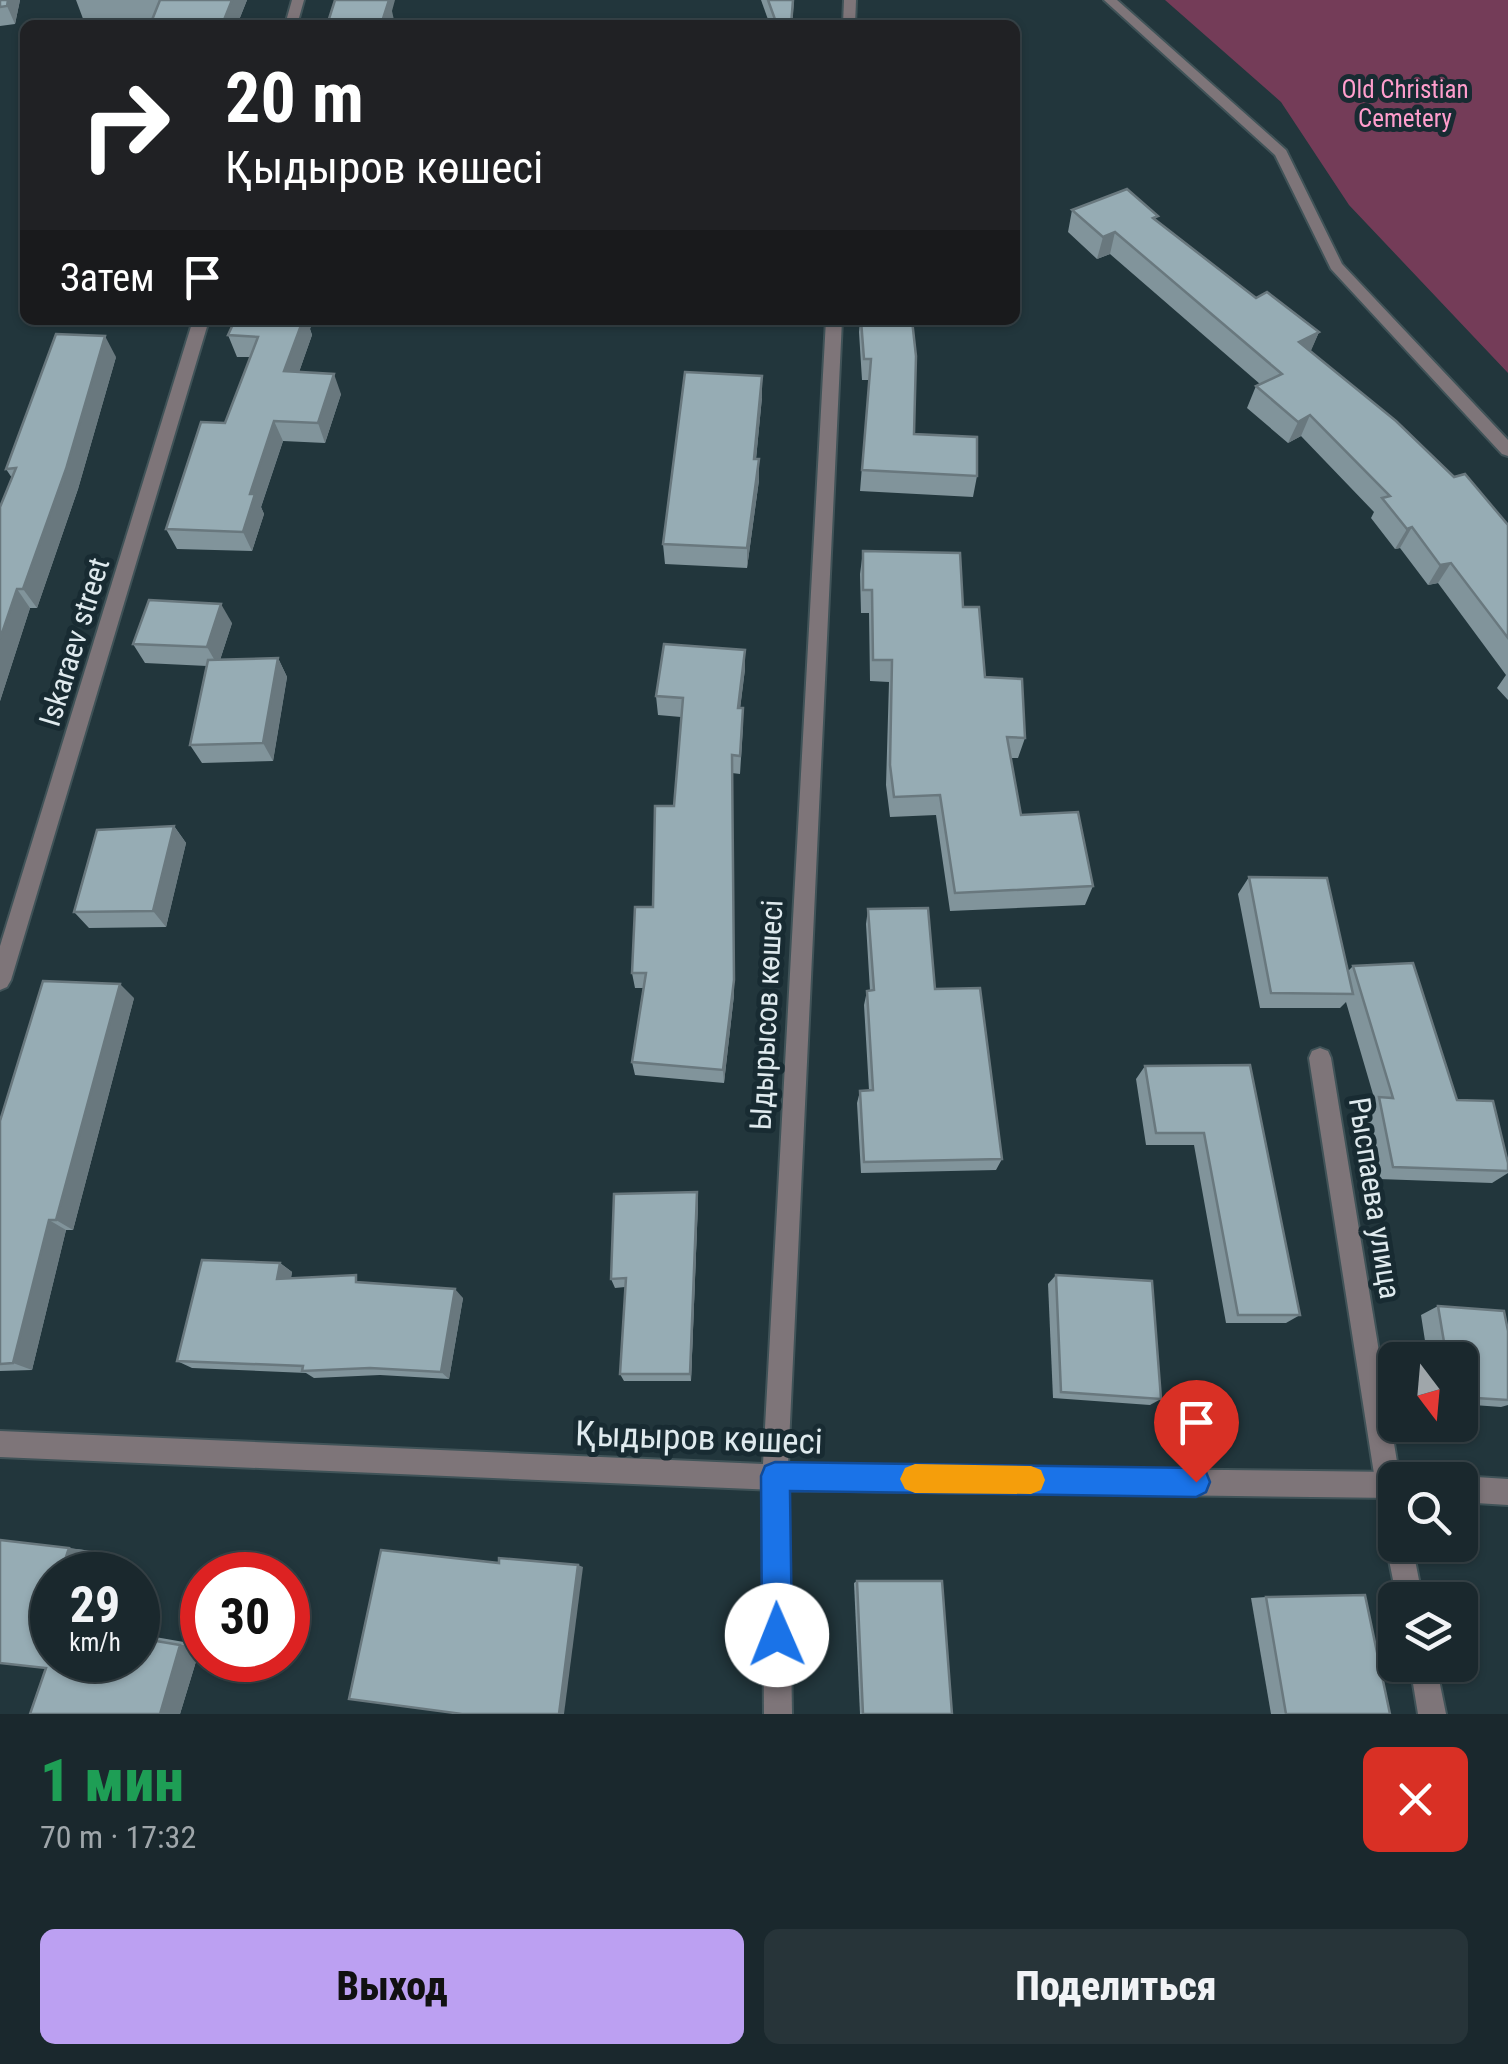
<!DOCTYPE html>
<html lang="ru">
<meta charset="utf-8">
<style>
:root{--surface:#1a282d;--page:#273439;--text:#f1f3f6;--muted:#9fa6aa;--line:#384449;--accent:#bca0f2}
body{margin:0;font-family:"Roboto Condensed",sans-serif;background:var(--page);color:var(--text);height:100vh;display:flex;flex-direction:column;font-size:38px;white-space:nowrap}
*{box-sizing:border-box;margin:0}
p{font-size:32px;color:var(--muted)}
.icon{flex:none;width:55px;height:55px;fill:none;stroke:currentColor;stroke-width:2;stroke-linecap:round;stroke-linejoin:round}
.map{position:relative;height:1714px;overflow:hidden}
.details{display:flex;flex-direction:column;background:var(--surface);flex:1}
.details>*{flex:none}
.banner{position:absolute;left:20px;top:20px;width:1000px;height:305px;border-radius:15px;box-shadow:0 2px 8px #0004,0 0 0 2px var(--line);background:#202124;color:#fff;overflow:hidden}
.needle{width:65px;rotate:164deg}
.tools{position:absolute;left:1378px;top:1342px;display:grid;gap:20px}
.tools a{display:grid;place-items:center;width:100px;height:100px;border-radius:15px;background:var(--surface);box-shadow:0 2px 8px #0004,0 0 0 2px var(--line);font-size:50px}
.speed{position:absolute;left:30px;top:1552px;display:flex;gap:20px;font-size:50px;font-weight:700;text-align:center}
.speed>*{display:grid;place-content:center;width:130px;height:130px;border-radius:50%;background:var(--surface);box-shadow:0 2px 8px #0004,0 0 0 2px var(--line);line-height:1}
.speed small{font-size:25px;font-weight:400}
.speed .limit{border:15px solid #d22;background:#fff;color:#111}
.pin{position:absolute;display:grid;place-items:center;width:85px;height:85px;color:#fff;margin:-102px -42px;border-radius:50% 50% 50% 0;rotate:-45deg;box-shadow:0 0 10px #0007}
.pin .icon{rotate:45deg}
.me{position:absolute;width:110px;margin:-55px;rotate:359deg;stroke-linejoin:round;filter:drop-shadow(0 0 8px #0008)}
.turn{display:flex;align-items:center;gap:35px;height:210px;padding:0 40px;font-size:45px}
.turn .icon{width:130px;height:130px;stroke-width:2.5}
.turn b{display:block;font-size:70px;line-height:85px}
.then{display:flex;align-items:center;height:95px;padding:0 40px;background:#0003;gap:20px;font-size:38px}
.round{display:grid;place-items:center;flex:none;width:105px;height:105px;border-radius:15px;background:var(--page)}
.summary{display:flex;align-items:center;justify-content:space-between;height:170px;padding:0 40px}
h1{font-size:60px;font-weight:800;line-height:75px;color:#1e9e55}
.button{display:flex;gap:20px;margin-top:auto;padding:20px 40px}
.button a{flex:1;height:115px;border-radius:15px;background:var(--accent);color:#111;font-size:40px;font-weight:800;line-height:115px;text-align:center}
.button a+a{background:var(--page);color:var(--text)}
.map>svg:first-child{display:block}
</style>
<div class="map">
<svg width="1508" height="1714" viewBox="0 0 1508 1714">
<rect width="100%" height="100%" fill="#22363c"/>
<polygon fill="#743c58" points="1165,0 1508,0 1508,373 1349,205 1281,102"/>
<g fill="none" stroke-linecap="round" stroke-linejoin="round">
<g stroke="#405358" stroke-width="4">
<g id="minor">
<polygon points="292,0 304,0 297,25 285,25"/>
<polygon points="1104,0 1117,0 1286,150 1342,264 1508,440 1508,456 1502,454 1331,269 1275,155"/>
<polygon points="193,320 209,320 11,980 7,987 0,990 0,946"/>
<polygon points="1320,1048 1328,1051 1331,1058 1400,1480 1395,1480 1395,1545 1412,1545 1423,1600 1397,1600 1386,1545 1390,1536 1382,1525 1309,1058 1312,1051"/>
<polygon points="775,1464 784,1468 788,1477 792,1714 764,1714 762,1477 766,1468"/>
<polygon points="1410,1665 1436,1665 1446,1714 1418,1714"/>
</g>
</g>
<g stroke="#405358" stroke-width="4">
<g id="tertiary">
<polygon points="844,0 856,0 855,25 843,25"/>
<polygon points="826,320 842,320 788,1465 1395,1472 1406,1480 1395,1480 1395,1498 774,1490 0,1457 0,1431 763,1464"/>
<polygon points="1460,1476 1508,1479 1508,1505 1460,1502 1460,1480 1451,1480"/>
</g>
</g>
<use href="#minor" fill="#7e7579" fill-rule="evenodd"/>
<use href="#tertiary" fill="#7e7579" fill-rule="evenodd"/>
</g>
<g fill="#81949b">
<polygon points="0,0 20,0 15,24 0,26"/>
<polygon points="76,0 247,0 237,25 152,19 85,24"/>
<polygon points="761,0 794,0 792,25 770,25"/>
<polygon points="1072,210 1156,220 1256,298 1319,332 1310,352 1508,525 1508,700 1497,688 1506,675 1438,583 1428,585 1400,548 1395,549 1371,518 1374,512 1301,436 1288,443 1247,408 1256,386 1260,384 1110,254 1097,259 1068,232"/>
<polygon points="235,320 313,320 310,329 312,335 299,372 341,394 325,443 283,441 261,507 264,514 252,551 177,549 166,529 225,423 251,357 237,357 228,335"/>
<polygon points="860,320 912,320 914,434 977,476 973,497 860,491 869,380 862,380 859,332"/>
<polygon points="116,357 78,489 37,608 30,608 0,701 0,507 12,478 6,469"/>
<polygon points="762,397 756,459 759,459 759,480 747,568 665,564 663,544"/>
<polygon points="863,551 963,607 985,677 1025,738 1018,758 1011,758 1021,815 1093,886 1085,905 950,911 936,815 890,817 886,785 889,682 870,681 869,613 861,613 860,574"/>
<polygon points="232,623 220,660 278,658 287,677 273,761 202,763 190,745 207,666 145,663 133,644"/>
<polygon points="745,669 740,708 743,708 743,726 740,774 732,773 734,995 724,1083 635,1075 632,1062 643,988 635,988 632,973 653,907 674,806 681,717 658,715 656,696"/>
<polygon points="174,826 186,843 166,927 89,928 74,912"/>
<polygon points="1249,877 1348,971 1353,966 1508,1163 1508,1173 1492,1183 1378,1179 1365,1110 1375,1101 1346,1002 1340,1008 1260,1008 1238,894"/>
<polygon points="868,909 935,989 1002,1159 996,1170 861,1173 857,1103 860,1091 869,1090 864,1005 867,991 870,991 866,924"/>
<polygon points="134,998 73,1230 66,1230 32,1370 0,1371 0,1121"/>
<polygon points="1250,1065 1300,1315 1286,1323 1226,1323 1194,1145 1146,1145 1136,1079 1145,1066"/>
<polygon points="697,1192 698,1203 691,1381 624,1381 620,1374 625,1287 615,1288 611,1279"/>
<polygon points="280,1263 292,1272 291,1278 365,1283 463,1298 449,1379 380,1375 314,1378 306,1373 192,1368 177,1361"/>
<polygon points="1056,1275 1161,1399 1150,1405 1053,1398 1048,1284"/>
<polygon points="1438,1306 1508,1331 1508,1405 1501,1407 1460,1404 1460,1360 1428,1360 1421,1315"/>
<polygon points="0,1540 92,1551 85,1575 52,1575 52,1660 138,1660 138,1634 201,1645 180,1714 30,1714 46,1668 0,1663"/>
<polygon points="857,1581 952,1714 860,1714 854,1583"/>
<polygon points="1266,1597 1390,1714 1271,1714 1251,1598"/>
</g>
<g fill="#69787e">
<polygon points="8,0 20,0 15,24 7,6"/>
<polygon points="232,0 247,0 237,25 222,25"/>
<polygon points="386,0 395,0 392,11 394,20 393,25 381,25"/>
<polygon points="1020,169 1016,191 1015,192 1015,171"/>
<polygon points="1115,232 1110,254 1097,259 1103,237"/>
<polygon points="303,320 313,320 310,329 312,335 292,392 284,371"/>
<polygon points="1319,332 1310,353 1299,342"/>
<polygon points="105,336 116,357 78,489 37,608 23,589"/>
<polygon points="334,374 341,394 325,443 318,423"/>
<polygon points="762,376 762,397 754,480 754,459"/>
<polygon points="1310,415 1301,436 1288,443 1298,422"/>
<polygon points="274,421 283,441 261,507 264,514 252,551 243,532 250,494"/>
<polygon points="759,459 759,480 747,568 747,548"/>
<polygon points="1412,527 1400,548 1395,549 1407,529"/>
<polygon points="1451,563 1438,583 1428,585 1440,565"/>
<polygon points="17,589 30,608 0,701 0,639"/>
<polygon points="221,604 232,623 218,666 207,647"/>
<polygon points="745,650 745,669 738,726 738,708"/>
<polygon points="278,658 287,677 273,761 263,743"/>
<polygon points="732,755 734,995 724,1083 723,1070"/>
<polygon points="174,826 186,843 166,927 153,911"/>
<polygon points="120,984 134,998 73,1230 56,1220"/>
<polygon points="697,1192 698,1203 691,1381 690,1374"/>
<polygon points="49,1220 66,1230 32,1370 13,1363"/>
<polygon points="280,1263 292,1272 289,1287 277,1279"/>
<polygon points="455,1289 463,1298 449,1379 441,1372"/>
<polygon points="69,1548 92,1551 85,1575 60,1575"/>
<polygon points="578,1565 583,1567 564,1714 559,1714"/>
<polygon points="52,1599 52,1622 45,1622"/>
<polygon points="180,1645 201,1645 180,1714 160,1714"/>
</g>
<g fill="#96acb4" stroke="#69787e" stroke-width="2.5">
<polygon points="0,0 8,0 7,6 0,7"/>
<polygon points="160,0 232,0 222,25 150,25"/>
<polygon points="335,0 389,0 381,25 327,25"/>
<polygon points="768,0 793,0 791,25 777,25"/>
<polygon points="1127,189 1158,216 1153,218 1256,298 1267,292 1319,332 1299,342 1396,421 1454,477 1465,474 1508,525 1508,638 1451,563 1440,565 1412,527 1407,529 1382,498 1390,496 1310,415 1298,422 1256,386 1282,374 1115,232 1103,237 1072,210"/>
<polygon points="235,320 303,320 284,371 334,374 318,423 274,421 250,494 255,494 243,532 166,529 201,422 225,423 258,337 228,335"/>
<polygon points="861,320 912,320 916,356 914,434 977,437 977,476 862,470 871,359 864,359"/>
<polygon points="56,334 105,336 66,469 23,589 17,589 0,639 0,507 16,468 6,469"/>
<polygon points="685,372 762,376 754,459 759,459 747,548 663,544"/>
<polygon points="863,551 960,553 963,607 979,607 985,677 1022,679 1025,738 1007,737 1021,815 1078,812 1093,886 955,893 940,795 894,797 890,765 892,660 873,660 872,590 863,590"/>
<polygon points="149,600 221,604 207,647 133,644"/>
<polygon points="664,644 745,650 738,708 743,708 740,756 732,755 734,980 723,1070 632,1062 646,973 632,973 635,907 653,907 655,806 674,806 683,698 656,696"/>
<polygon points="278,658 263,743 190,745 208,660"/>
<polygon points="174,826 153,911 74,912 97,830"/>
<polygon points="1249,877 1327,878 1353,994 1271,993"/>
<polygon points="928,908 935,989 980,988 1002,1159 864,1162 860,1091 873,1090 867,991 874,990 868,909"/>
<polygon points="1413,963 1457,1100 1493,1101 1508,1163 1508,1171 1393,1167 1379,1097 1393,1098 1353,966"/>
<polygon points="43,981 120,984 56,1220 49,1220 13,1363 0,1364 0,1121"/>
<polygon points="1250,1065 1300,1315 1238,1315 1204,1133 1156,1133 1145,1066"/>
<polygon points="697,1192 690,1374 620,1374 626,1278 611,1279 614,1194"/>
<polygon points="202,1260 280,1263 277,1279 356,1275 356,1282 455,1289 441,1372 370,1368 302,1371 303,1366 177,1361"/>
<polygon points="1056,1275 1152,1281 1161,1399 1061,1392"/>
<polygon points="1438,1306 1504,1311 1508,1331 1508,1400 1460,1397 1460,1360 1447,1360"/>
<polygon points="0,1540 69,1548 60,1575 52,1575 52,1599 45,1622 52,1623 52,1660 138,1660 138,1638 180,1645 160,1714 30,1714 46,1668 0,1663"/>
<polygon points="381,1550 499,1563 499,1558 578,1565 559,1714 462,1714 349,1699"/>
<polygon points="857,1581 942,1581 952,1714 863,1714"/>
<polygon points="1365,1595 1390,1714 1286,1714 1266,1597"/>
</g>
<polygon fill="#1a73e8" stroke="#114b97" stroke-width="2.5" points="775,1462 1196,1468 1206,1472 1210,1482 1206,1492 1196,1497 790,1491 792,1635 788,1645 777,1650 766,1645 762,1635 761,1476 765,1466"/>
<polygon fill="#f59e0b" points="915,1464 1031,1466 1041,1470 1045,1480 1041,1490 1031,1494 915,1493 905,1489 900,1479 905,1468"/>
<g text-anchor="middle" dominant-baseline="central" stroke-width="10" stroke-linejoin="round" paint-order="stroke">
<g font-size="25" fill="#ff9ecd" stroke="#182b32">
<text x="1405" y="89">Old Christian<tspan x="1405" dy="29">Cemetery</tspan></text>
</g>
<g font-size="30" fill="#dfeaee" stroke="#182b32">
<text transform="translate(74 642) rotate(-73)">Iskaraev street</text>
<text transform="translate(766 1015) rotate(-87)">Ыдырысов көшесі</text>
<text transform="translate(1375 1198) rotate(81)">Рыспаева улица</text>
</g>
<g font-size="35" fill="#dfeaee" stroke="#182b32">
<text transform="translate(699 1438) rotate(2)">Қыдыров көшесі</text>
</g>
</g>
</svg>
<div class="tools">
<a><svg class="needle" viewBox="-14 -14 28 28"><path d="M0-13l5 13h-10z" fill="#e53935"/><path d="M0 13l5-13h-10z" fill="#9fa6aa"/></svg></a>
<a><svg class="icon" aria-label="search" viewBox="0 0 24 24"><circle cx="10" cy="10" r="6"/><path d="M15 15l6 6"/></svg></a>
<a><svg class="icon" aria-label="layers" viewBox="0 0 24 24"><path d="M12 4l9 5-9 5-9-5zM3 14l9 5 9-5"/></svg></a>
</div>
<div class="speed"><div>29<small>km/h</small></div><div class="limit">30</div></div>
<div class="pin" style="left:1196px;top:1482px;background:#d93025"><svg class="icon" aria-label="arrive" viewBox="0 0 24 24"><path d="M6 21V4h12l-3 4 3 4H6"/></svg></div>
<svg class="me" style="left:777px;top:1635px" viewBox="-20 -20 40 40"><circle r="19" fill="#fff"/><path d="M0-13L10 11 0 6-10 11z" fill="#1a73e8"/></svg>
<div class="banner">
<div class="turn"><svg class="icon" aria-label="right" viewBox="0 0 24 24"><path d="M7 20v-9h11M14 6l5 5-5 5"/></svg><div><b>20 m</b>Қыдыров көшесі</div></div>
<div class="then">Затем<svg class="icon" aria-label="arrive" viewBox="0 0 24 24"><path d="M6 21V4h12l-3 4 3 4H6"/></svg></div>
</div>
</div>
<section class="details">
<div class="summary"><div><h1>1 мин</h1><p>70 m · 17:32</p></div><a class="round" style="background:#d93025;color:#fff"><svg class="icon" aria-label="close" viewBox="0 0 24 24"><path d="M6 6l12 12M18 6L6 18"/></svg></a></div>
<div class="button"><a>Выход</a><a>Поделиться</a></div>
</section>
